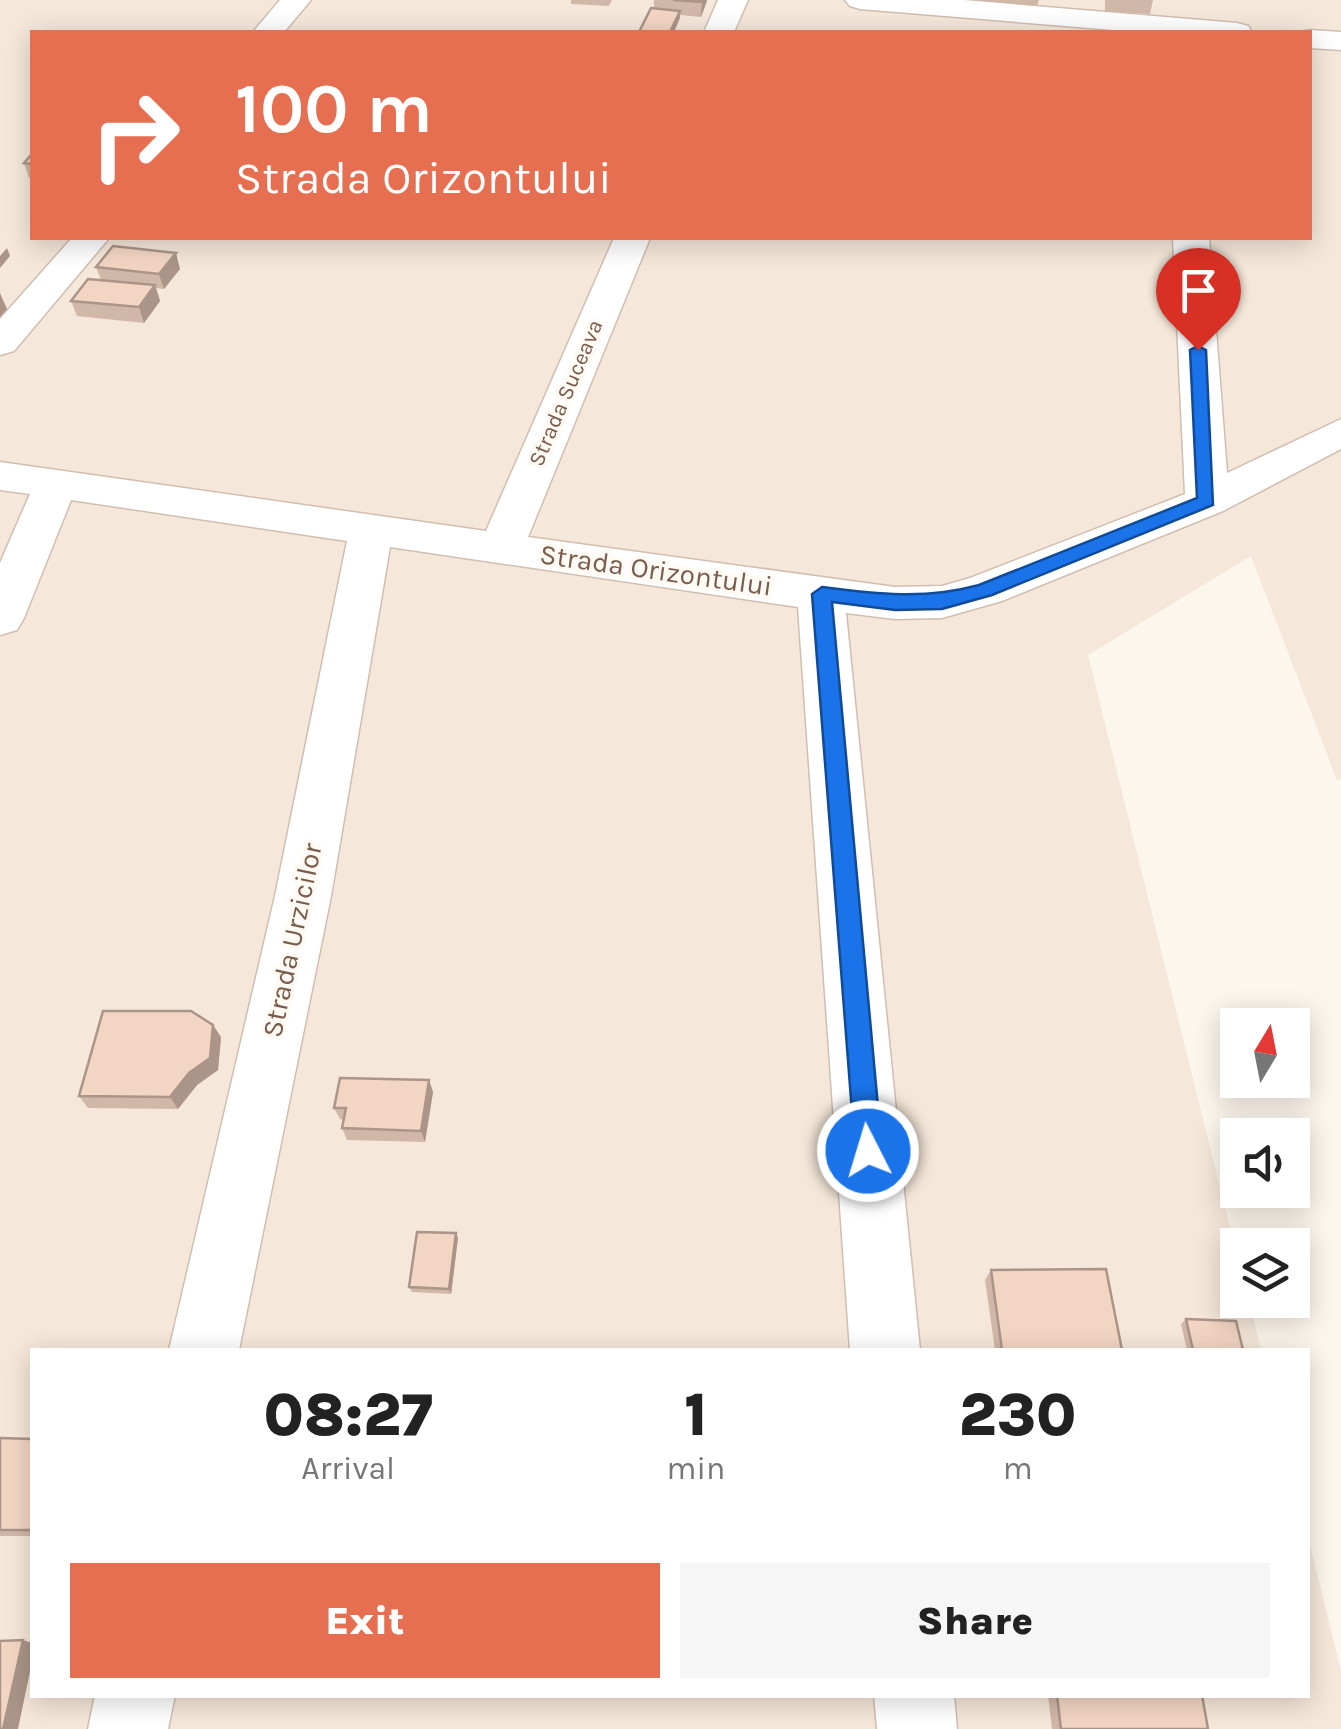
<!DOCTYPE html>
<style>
:root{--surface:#fff;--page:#f6f6f6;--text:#222;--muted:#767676;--accent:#e76f51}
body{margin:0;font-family:Karla,sans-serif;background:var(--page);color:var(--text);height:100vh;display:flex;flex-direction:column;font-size:38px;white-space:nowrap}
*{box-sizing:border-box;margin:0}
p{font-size:32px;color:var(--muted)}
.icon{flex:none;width:55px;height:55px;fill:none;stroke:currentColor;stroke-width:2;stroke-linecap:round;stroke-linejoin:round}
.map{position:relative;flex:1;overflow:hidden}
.drawer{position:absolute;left:30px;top:1348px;width:1280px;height:350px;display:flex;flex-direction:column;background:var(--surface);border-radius:0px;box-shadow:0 5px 25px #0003}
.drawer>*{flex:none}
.guide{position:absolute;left:30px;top:30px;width:1282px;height:210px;border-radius:0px;box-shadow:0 5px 25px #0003;background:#e76f51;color:#fff;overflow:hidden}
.needle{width:65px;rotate:10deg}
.fabs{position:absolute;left:1220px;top:1008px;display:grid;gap:20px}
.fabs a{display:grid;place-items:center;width:90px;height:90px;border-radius:0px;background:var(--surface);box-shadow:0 5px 25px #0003;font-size:50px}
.pin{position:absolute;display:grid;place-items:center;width:85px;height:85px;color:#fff;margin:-102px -42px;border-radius:50% 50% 50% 0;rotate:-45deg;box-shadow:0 0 10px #0007}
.pin .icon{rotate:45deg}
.me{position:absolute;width:110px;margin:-55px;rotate:355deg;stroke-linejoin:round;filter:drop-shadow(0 0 8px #0008)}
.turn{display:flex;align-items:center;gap:35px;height:210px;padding:0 40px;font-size:45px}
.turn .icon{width:130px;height:130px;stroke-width:2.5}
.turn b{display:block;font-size:70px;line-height:85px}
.eta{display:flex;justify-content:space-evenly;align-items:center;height:170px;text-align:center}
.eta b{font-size:60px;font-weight:800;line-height:70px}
.action{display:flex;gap:20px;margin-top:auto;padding:20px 40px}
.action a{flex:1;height:115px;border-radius:0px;background:var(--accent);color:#fff;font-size:40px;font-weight:800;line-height:115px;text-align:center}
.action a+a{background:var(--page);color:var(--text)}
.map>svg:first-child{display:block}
</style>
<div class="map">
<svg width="1341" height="1729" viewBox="0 0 1341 1729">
<rect width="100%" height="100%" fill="#fdf6ec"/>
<path fill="#f5e8da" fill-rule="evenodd" d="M0,0H1341V780H1337L1251,556L1088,655L1237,1256L1238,1300H1249L1261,1350H32V1695H1308V1536L1341,1671V1729H0ZM32,32H1310V238H32Z"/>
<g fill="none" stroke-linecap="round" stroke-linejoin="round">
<g stroke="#d1beb0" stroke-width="3">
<g id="minor">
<polygon points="280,0 311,0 284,32 253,32"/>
<polygon points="718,0 748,0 734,32 704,32"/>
<polygon points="845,0 964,0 1237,23 1248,26 1252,32 1138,32 860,9 850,6"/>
<polygon points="1310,30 1341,32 1341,50 1310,48 1310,32 1300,32"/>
<polygon points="72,238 109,238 14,351 0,355 0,319"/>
<polygon points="614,238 650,238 528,537 895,587 942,586 970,578 1185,494 1173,238 1209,238 1227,473 1341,419 1341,449 1223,511 1002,601 942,618 895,619 846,613 920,1350 850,1350 798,607 390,547 331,896 239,1350 169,1350 275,896 347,541 71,500 24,618 17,630 0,635 0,563 30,494 0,490 0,462 486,531"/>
<polygon points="95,1695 175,1695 168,1729 88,1729"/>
<polygon points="874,1695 954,1695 957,1729 877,1729"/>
</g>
</g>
<use href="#minor" fill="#fff" fill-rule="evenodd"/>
</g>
<g fill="#d1b7a8">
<polygon points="571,0 612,0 609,6 571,4"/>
<polygon points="654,0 707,0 701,17 680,15 674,32 654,9"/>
<polygon points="973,0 1039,0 1037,6"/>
<polygon points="1105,0 1153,0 1150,14 1105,11"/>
<polygon points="32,154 32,178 29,178 24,163"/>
<polygon points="96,267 180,269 164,289 156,288 160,301 144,323 77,316 71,301 101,280"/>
<polygon points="221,1037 218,1070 197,1085 178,1109 88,1108 79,1096"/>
<polygon points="429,1080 433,1092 425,1142 347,1140 342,1128 344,1120 340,1119 334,1108"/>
<polygon points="458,1238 451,1294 412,1292 409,1287"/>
<polygon points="991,1270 1122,1350 995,1350 985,1280"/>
<polygon points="1186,1319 1243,1350 1187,1350 1181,1324"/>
<polygon points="0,1438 32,1439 32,1536 0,1536"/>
<polygon points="1048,1695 1202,1695 1208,1729 1052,1729"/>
</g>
<g fill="#aa9588">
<polygon points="702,0 707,0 707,1 701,17"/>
<polygon points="680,11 680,18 674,32 670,32"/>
<polygon points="7,248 10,256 0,268 0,256"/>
<polygon points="176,253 180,269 164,289 159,274"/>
<polygon points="155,285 160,301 144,323 139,307"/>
<polygon points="0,293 7,309 0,317"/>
<polygon points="213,1025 221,1037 218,1070 197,1085 178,1109 170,1097"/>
<polygon points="429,1080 433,1092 425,1142 421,1131"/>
<polygon points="456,1233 458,1238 451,1294 449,1289"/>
<polygon points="23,1640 32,1643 32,1662 18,1729 3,1729"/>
</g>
<g fill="#f3d5c3" stroke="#aa9588" stroke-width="2.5">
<polygon points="673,0 702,0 701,2"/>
<polygon points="651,8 680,11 670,32 639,32"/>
<polygon points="32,154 32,164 24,163"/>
<polygon points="113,246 176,253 159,274 96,267"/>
<polygon points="88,279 155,285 139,307 71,301"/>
<polygon points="103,1011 191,1011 213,1025 210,1058 189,1073 170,1097 79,1096"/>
<polygon points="340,1078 429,1080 421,1131 342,1128 346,1108 334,1108"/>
<polygon points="417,1232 456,1233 449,1289 409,1287"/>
<polygon points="1106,1269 1122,1350 1002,1350 991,1270"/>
<polygon points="1186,1319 1236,1321 1243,1350 1193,1350"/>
<polygon points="0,1438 32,1439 32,1530 0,1530"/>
<polygon points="23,1640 3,1729 0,1729 0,1641"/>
<polygon points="1057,1695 1202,1695 1208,1729 1061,1729"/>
</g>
<path fill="#1a73e8" stroke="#114b97" stroke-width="2.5" d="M1198,346L1206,350L1213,505L992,595L942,609L895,610L832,602L882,1151L878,1160L868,1163L859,1160L855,1151L812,594L822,587C876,594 925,600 979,585L1197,498L1190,350Z"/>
<g text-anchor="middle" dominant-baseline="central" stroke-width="8" stroke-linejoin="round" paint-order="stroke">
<g font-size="22" fill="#7a5c4d" stroke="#fffaf3">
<text transform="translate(566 393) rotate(-67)">Strada Suceava</text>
</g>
<g font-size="28" fill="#7a5c4d" stroke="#fffaf3">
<text transform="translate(656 570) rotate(8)">Strada Orizontului</text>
<text transform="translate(292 940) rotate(-78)">Strada Urzicilor</text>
</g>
</g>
</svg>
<div class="fabs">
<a><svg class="needle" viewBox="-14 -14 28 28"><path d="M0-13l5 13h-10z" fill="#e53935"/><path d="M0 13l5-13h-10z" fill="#767676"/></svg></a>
<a><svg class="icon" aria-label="sound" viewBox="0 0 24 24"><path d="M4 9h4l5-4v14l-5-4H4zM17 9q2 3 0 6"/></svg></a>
<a><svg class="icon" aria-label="layers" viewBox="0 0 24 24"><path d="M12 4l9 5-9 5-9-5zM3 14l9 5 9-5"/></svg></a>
</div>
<div class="pin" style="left:1198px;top:350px;background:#d93025"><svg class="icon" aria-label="arrive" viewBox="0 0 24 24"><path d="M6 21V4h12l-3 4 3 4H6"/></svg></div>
<svg class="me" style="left:868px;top:1151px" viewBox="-20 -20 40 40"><circle r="17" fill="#1a73e8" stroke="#fff" stroke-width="3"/><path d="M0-11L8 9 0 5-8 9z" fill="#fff"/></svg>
<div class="guide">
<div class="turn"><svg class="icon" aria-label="right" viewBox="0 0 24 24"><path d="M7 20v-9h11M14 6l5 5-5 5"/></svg><div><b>100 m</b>Strada Orizontului</div></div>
</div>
<section class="drawer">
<div class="eta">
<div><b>08:27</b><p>Arrival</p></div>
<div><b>1</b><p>min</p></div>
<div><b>230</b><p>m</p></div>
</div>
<div class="action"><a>Exit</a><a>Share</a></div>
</section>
</div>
